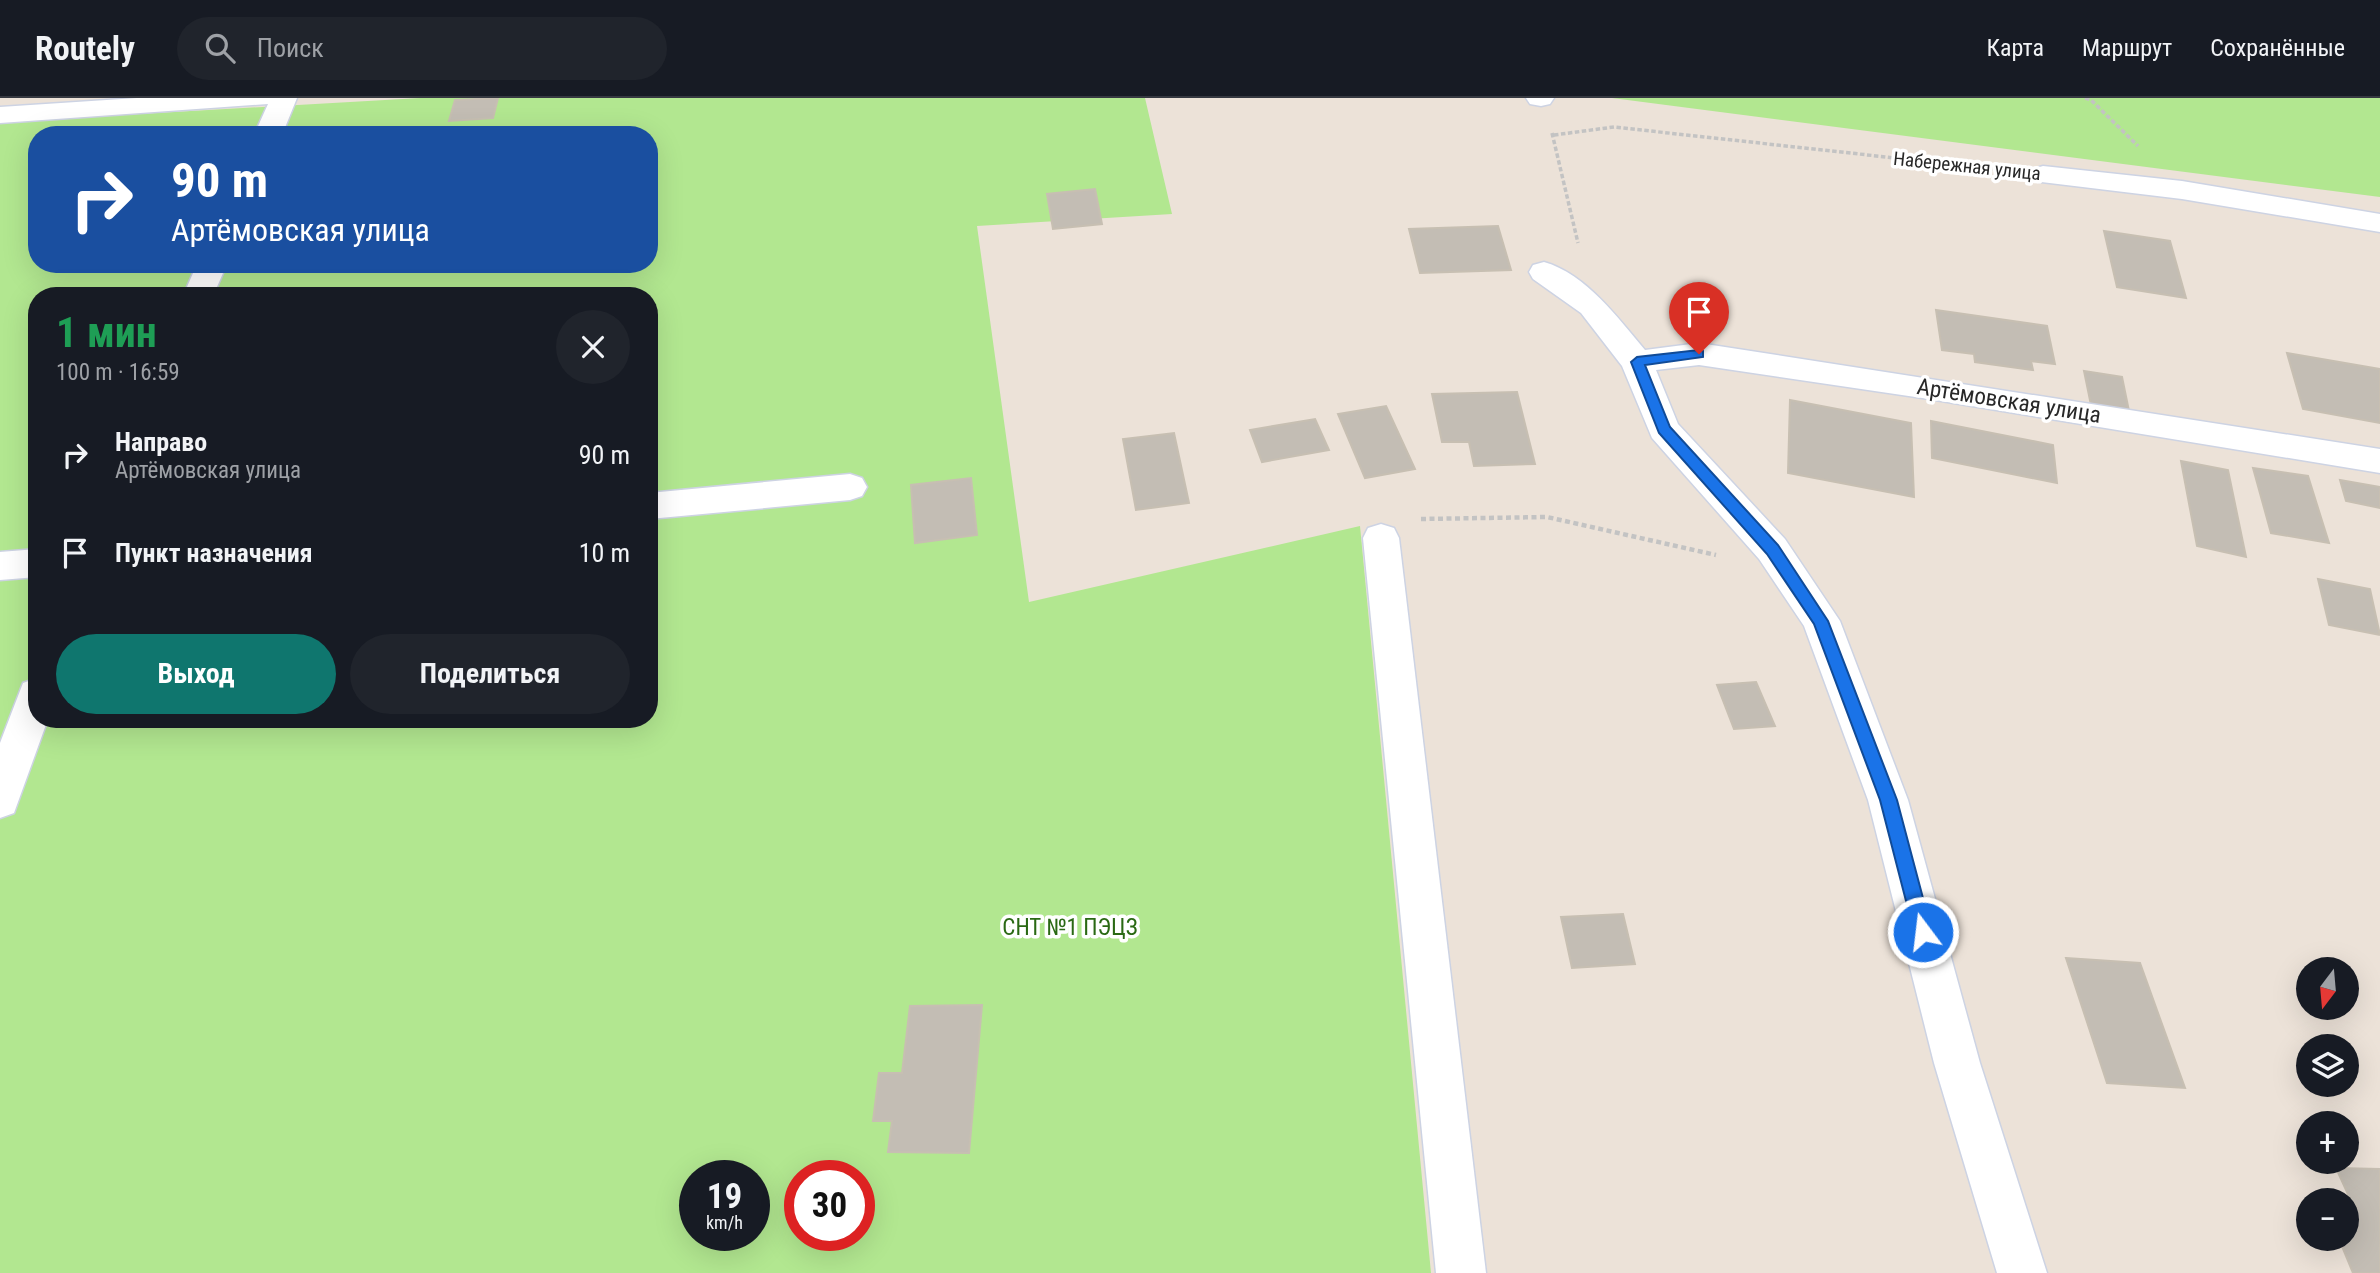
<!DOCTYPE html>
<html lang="ru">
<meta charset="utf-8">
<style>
:root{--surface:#171b24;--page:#20242c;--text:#f1f3f6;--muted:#9ea1a6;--line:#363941;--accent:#0f766e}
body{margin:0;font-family:"Roboto Condensed",sans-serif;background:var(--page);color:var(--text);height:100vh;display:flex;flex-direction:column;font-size:26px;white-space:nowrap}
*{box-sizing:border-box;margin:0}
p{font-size:23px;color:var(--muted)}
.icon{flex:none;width:38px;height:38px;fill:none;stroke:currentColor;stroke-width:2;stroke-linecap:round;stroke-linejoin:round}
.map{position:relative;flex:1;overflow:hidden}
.details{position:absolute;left:28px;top:189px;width:630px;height:441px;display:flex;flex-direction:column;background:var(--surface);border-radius:28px;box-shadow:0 7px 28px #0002}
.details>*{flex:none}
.banner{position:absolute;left:28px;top:28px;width:630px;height:147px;border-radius:28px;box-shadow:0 7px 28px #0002;background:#1a4fa0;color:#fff;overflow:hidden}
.needle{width:46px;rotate:196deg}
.tools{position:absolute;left:2296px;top:859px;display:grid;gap:14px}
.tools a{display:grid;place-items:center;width:63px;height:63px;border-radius:50%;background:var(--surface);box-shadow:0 7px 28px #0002;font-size:35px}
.speed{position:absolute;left:679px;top:1062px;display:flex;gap:14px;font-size:35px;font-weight:700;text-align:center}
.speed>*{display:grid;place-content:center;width:91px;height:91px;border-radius:50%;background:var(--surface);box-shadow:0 7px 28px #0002;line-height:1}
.speed small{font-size:18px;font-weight:400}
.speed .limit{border:10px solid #d22;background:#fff;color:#111}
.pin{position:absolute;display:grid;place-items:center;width:60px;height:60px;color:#fff;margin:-72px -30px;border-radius:50% 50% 50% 0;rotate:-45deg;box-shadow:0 0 7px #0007}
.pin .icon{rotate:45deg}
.me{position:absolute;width:77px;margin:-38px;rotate:345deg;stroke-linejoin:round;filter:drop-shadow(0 0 5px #0008)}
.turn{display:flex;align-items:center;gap:24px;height:147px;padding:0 28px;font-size:32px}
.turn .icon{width:91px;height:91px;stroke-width:2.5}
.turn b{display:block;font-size:49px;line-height:60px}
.round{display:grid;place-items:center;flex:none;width:74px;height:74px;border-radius:37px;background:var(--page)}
.head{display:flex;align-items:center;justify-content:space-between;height:119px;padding:0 28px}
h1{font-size:42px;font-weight:700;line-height:52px;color:#1e9e55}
.action{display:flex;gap:14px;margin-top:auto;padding:14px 28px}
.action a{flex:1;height:80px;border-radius:42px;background:var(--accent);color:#fff;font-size:28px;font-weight:700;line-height:80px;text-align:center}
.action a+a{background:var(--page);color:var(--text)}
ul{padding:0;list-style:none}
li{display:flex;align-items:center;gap:21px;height:98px;padding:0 28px}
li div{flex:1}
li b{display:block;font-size:26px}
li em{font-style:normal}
header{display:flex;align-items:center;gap:42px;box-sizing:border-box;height:98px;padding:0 35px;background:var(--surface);border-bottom:2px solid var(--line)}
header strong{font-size:33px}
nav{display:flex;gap:38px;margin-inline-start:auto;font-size:24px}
.search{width:490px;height:63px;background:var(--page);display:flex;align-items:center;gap:18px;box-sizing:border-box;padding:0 24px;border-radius:38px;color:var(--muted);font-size:26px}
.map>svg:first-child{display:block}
</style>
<header>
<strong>Routely</strong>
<div class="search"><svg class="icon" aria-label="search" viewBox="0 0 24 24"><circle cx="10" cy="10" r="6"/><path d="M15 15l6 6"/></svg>Поиск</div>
<nav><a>Карта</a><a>Маршрут</a><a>Сохранённые</a></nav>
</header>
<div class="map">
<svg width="2380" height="1175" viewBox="0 0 2380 1175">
<rect width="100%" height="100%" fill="#ece2d8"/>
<g fill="#b2e790" fill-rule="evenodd">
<path d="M420,0H1145L1172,116L977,128L1029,504L1360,428L1431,1175H0V24ZM37,37H649V166H37ZM37,198H649V621H37ZM695,1078H754V1138H695ZM800,1078H859V1138H800Z"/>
<polygon points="1612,0 2380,0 2380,99"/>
</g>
<g fill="#c3bdb4" stroke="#c7bfb2" stroke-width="2">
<polygon points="498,0 493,20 449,23 455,2"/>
<polygon points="1095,91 1102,126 1053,131 1047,96"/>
<polygon points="1498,128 1511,172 1420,175 1409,131"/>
<polygon points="2104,133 2170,143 2186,200 2117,189"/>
<polygon points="1936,212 2047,228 2055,266 2031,263 2033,272 1975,264 1974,256 1942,252"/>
<polygon points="2287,255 2380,271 2380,325 2303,311"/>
<polygon points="2084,273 2122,279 2129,313 2091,307"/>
<polygon points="1517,294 1535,366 1474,368 1469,344 1442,344 1432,296"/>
<polygon points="1790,302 1911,325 1914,399 1788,375"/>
<polygon points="1386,308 1415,371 1365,380 1338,316"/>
<polygon points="1315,321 1329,352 1262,364 1250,332"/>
<polygon points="1931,323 2053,347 2057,385 1932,360"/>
<polygon points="1174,335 1189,405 1136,412 1123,341"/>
<polygon points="2181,363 2228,372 2246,459 2197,448"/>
<polygon points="2253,370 2308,378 2329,445 2271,435"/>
<polygon points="971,380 977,437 915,445 911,387"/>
<polygon points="2340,382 2380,389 2380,410 2346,403"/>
<polygon points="2318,481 2370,491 2380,537 2329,527"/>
<polygon points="1756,584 1775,628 1734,631 1717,587"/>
<polygon points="1623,816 1635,866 1572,870 1561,819"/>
<polygon points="2066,860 2140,865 2185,990 2107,985"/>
<polygon points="982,907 969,1055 888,1054 892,1023 873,1023 879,975 902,975 910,908"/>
<polygon points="2336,1070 2380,1071 2380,1175 2353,1175 2339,1141 2347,1141 2347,1115 2357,1116"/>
</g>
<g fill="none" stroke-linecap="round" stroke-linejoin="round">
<g stroke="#cdd3e3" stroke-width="3">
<g id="minor">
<polygon points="137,0 297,0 282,37 254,37 268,6 0,25 0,9"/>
<polygon points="1526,0 1554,0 1550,6 1541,8 1530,6"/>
<polygon points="2043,68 2182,83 2380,116 2380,134 2182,101 2033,83 2029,77 2033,71"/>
<path d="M1544,164C1586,176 1618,220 1645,252L1699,245L2380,351V375L1929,301L1699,267L1656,272L1678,326L1785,441L1840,523L1908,702L1980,965L2047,1175H1997L1934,965L1868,702L1804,528L1759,461L1652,340L1622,268L1581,215L1533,181L1529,174L1533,167Z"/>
<polygon points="197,166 227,166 213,198 183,198"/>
<polygon points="850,376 862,380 867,389 862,398 850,402 649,421 649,395"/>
<polygon points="1381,426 1394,430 1399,440 1486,1175 1436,1175 1363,440 1368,430"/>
<polygon points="37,451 37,479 0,482 0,454"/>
<polygon points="37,580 37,621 48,621 14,715 0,720 0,645 23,585"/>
</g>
</g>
<g stroke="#c3c3c3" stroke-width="3.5" stroke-dasharray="4.5 2.5" stroke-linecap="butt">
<polyline points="2085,0 2091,2 2138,48"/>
<polyline points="1552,35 1578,145"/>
<polyline points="1554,37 1614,29 2004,72"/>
</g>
<polyline stroke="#c3c3c3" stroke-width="4.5" stroke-dasharray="5 3.5" stroke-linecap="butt" points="1421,421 1547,419 1716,457"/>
<use href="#minor" fill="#fff" fill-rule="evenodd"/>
</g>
<polygon fill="#1a73e8" stroke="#114b97" stroke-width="2" points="1699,252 1703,253 1703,259 1645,267 1670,329 1778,447 1828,523 1897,702 1932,834 1929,839 1923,842 1916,839 1914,834 1880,702 1814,526 1767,456 1659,335 1631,264 1637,259"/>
<g text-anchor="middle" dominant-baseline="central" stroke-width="7" stroke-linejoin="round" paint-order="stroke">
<g font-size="19" fill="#282828" stroke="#fff">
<text transform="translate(1967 68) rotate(6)">Набережная улица</text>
</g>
<g font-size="23" fill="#282828" stroke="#fff">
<text transform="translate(2009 303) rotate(9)">Артёмовская улица</text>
</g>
<g font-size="23" fill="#2a6914" stroke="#fff">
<text x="1070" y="829">СНТ №1 ПЭЦЗ</text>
</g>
</g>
</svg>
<div class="tools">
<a><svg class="needle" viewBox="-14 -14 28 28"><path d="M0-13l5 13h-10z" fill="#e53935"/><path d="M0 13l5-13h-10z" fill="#9ea1a6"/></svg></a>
<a><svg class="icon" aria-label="layers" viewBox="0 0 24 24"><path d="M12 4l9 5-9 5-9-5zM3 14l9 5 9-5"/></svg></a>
<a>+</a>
<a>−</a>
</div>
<div class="speed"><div>19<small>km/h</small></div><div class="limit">30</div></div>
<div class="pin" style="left:1699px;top:256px;background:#d93025"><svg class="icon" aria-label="arrive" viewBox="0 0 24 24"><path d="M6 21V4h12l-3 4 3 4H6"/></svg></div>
<svg class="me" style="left:1923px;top:834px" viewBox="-20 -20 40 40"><circle r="17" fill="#1a73e8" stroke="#fff" stroke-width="3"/><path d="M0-11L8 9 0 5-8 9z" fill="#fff"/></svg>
<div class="banner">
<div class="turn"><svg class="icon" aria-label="right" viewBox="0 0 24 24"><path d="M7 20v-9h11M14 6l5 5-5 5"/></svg><div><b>90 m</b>Артёмовская улица</div></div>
</div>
<section class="details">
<div class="head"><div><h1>1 мин</h1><p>100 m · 16:59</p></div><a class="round"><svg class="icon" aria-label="close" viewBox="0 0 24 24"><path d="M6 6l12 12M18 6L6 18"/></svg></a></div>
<ul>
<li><svg class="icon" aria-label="right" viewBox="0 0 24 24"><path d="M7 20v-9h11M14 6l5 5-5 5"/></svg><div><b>Направо</b><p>Артёмовская улица</p></div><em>90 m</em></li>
<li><svg class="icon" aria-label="arrive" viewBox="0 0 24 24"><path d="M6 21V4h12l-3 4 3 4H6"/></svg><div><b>Пункт назначения</b></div><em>10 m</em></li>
</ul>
<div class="action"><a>Выход</a><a>Поделиться</a></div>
</section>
</div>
